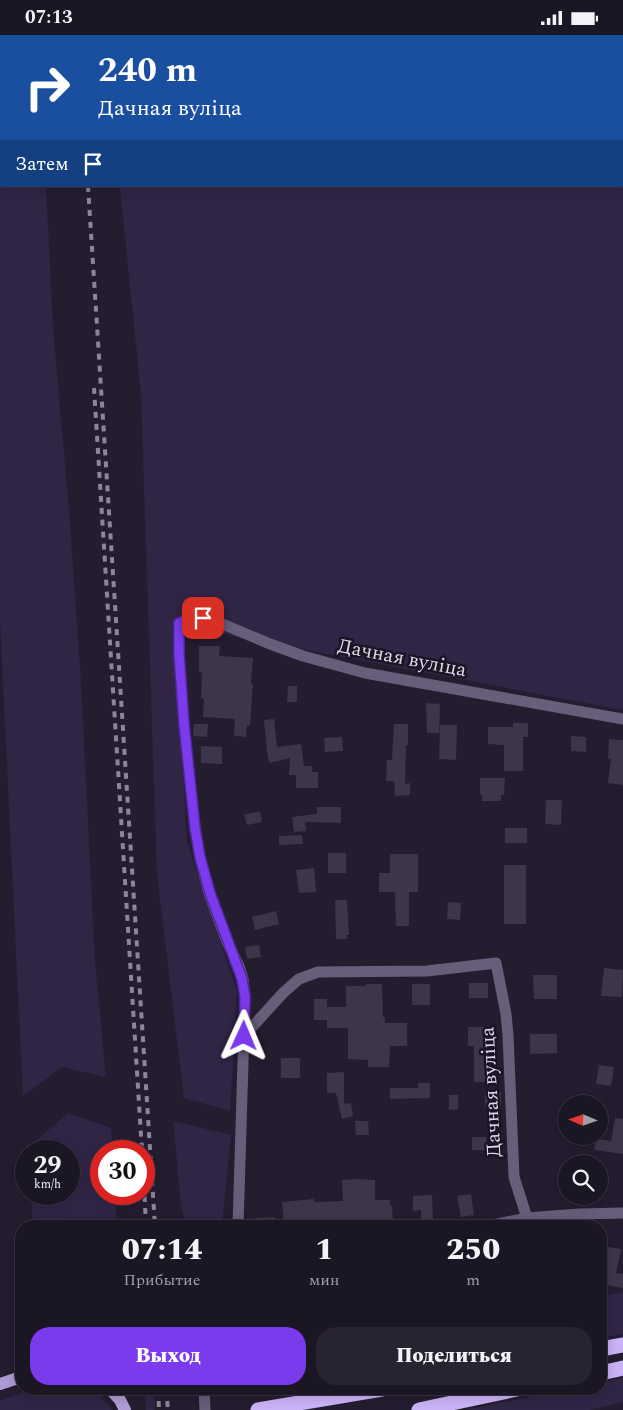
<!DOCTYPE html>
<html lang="ru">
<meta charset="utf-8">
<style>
:root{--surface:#1b1624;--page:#282331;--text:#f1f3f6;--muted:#a09fa6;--line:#393541;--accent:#7c3aed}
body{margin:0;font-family:Spectral,serif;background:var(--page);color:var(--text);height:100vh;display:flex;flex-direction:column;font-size:19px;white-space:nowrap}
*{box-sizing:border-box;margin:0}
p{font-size:16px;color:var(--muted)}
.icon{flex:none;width:28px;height:28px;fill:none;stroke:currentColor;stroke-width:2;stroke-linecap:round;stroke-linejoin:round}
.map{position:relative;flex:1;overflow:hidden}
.side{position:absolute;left:15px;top:1185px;width:592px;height:175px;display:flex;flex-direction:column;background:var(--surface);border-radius:20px;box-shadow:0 2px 12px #0003,0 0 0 1px var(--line)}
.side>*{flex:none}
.guide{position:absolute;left:0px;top:0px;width:624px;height:152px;box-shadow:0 2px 12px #0003,0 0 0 1px var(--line);background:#1a4fa0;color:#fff;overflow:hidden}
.needle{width:32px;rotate:272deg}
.controls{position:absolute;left:558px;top:1060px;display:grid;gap:10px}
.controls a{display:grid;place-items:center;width:50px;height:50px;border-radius:50%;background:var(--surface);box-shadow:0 2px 12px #0003,0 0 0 1px var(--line);font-size:25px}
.speed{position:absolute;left:15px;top:1105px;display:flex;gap:10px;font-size:25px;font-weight:700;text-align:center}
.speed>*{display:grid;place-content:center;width:65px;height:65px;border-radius:50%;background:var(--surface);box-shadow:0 2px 12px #0003,0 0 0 1px var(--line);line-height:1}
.speed small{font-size:12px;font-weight:400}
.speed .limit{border:8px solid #d22;background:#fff;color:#111}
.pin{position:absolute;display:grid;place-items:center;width:42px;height:42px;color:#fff;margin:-21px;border-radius:10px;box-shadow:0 2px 8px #0006}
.me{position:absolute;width:55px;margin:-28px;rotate:1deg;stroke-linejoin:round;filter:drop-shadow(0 0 4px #0008)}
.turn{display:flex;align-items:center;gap:18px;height:105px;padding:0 15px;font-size:22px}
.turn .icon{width:65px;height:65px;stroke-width:2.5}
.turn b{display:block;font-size:35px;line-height:42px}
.then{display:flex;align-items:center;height:48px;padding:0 15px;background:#0003;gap:10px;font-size:19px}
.eta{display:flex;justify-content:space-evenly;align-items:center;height:85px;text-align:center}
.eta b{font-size:30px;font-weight:800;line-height:35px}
.primary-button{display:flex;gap:10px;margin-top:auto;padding:10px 15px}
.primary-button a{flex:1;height:58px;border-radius:20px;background:var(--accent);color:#fff;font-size:20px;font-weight:800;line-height:58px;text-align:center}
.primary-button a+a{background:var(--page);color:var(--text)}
.status{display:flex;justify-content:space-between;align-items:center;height:35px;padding:0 25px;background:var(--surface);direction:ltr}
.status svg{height:14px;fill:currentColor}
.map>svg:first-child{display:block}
</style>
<div class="status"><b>07:13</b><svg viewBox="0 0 49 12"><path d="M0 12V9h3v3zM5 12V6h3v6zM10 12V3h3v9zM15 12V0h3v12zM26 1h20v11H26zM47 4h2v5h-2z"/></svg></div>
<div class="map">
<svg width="623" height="1375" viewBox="0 0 623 1375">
<rect width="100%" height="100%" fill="#241d30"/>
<g fill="#312546">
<polygon points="0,0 38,0 38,1 1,1 1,151 46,151 53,293 69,475 81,647 95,928 106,1042 62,1032 23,1061 0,585"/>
<polygon points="110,0 623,0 623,675 175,590 187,807 237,957 230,1076 184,1063 157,839 141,359 120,151 622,151 622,1 110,1"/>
<polygon points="68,1078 111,1093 113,1116 101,1116 101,1159 115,1159 117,1191 33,1191 31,1159 69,1159 69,1116 29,1116 29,1112"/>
<polygon points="173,1086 231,1100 222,1191 186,1191 181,1169"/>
<polygon points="623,1257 623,1299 601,1303 601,1262"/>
<polygon points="623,1343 623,1367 590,1375 465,1375 568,1354 601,1354 601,1347"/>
<path d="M32,1354H89C98,1357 106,1367 112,1375H0V1366Z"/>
<polygon points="144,1354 154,1354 155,1375 146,1375"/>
</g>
<g fill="#3d354a">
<polygon points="199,611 220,611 219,621 253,623 251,648 253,649 250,690 247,690 246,702 234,701 235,684 203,682 204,664 201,663 202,637 199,637"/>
<polygon points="288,651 297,651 297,667 287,667"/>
<polygon points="426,668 440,669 439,698 427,698"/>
<polygon points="274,684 277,712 301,709 304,731 312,731 312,737 318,737 318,753 296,753 296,740 289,740 290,723 269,728 267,717 264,685"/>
<polygon points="513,688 528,688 528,702 523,702 523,736 504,736 504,710 488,709 488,692 513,692"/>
<polygon points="194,689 208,689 207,702 193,701"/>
<polygon points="394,689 408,689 408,710 406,710 405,749 410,748 410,760 395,761 394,746 386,746 387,725 392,725"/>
<polygon points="440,690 457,690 456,725 439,724"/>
<polygon points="571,701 586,702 586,717 571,716"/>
<polygon points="342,702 343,716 325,717 324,703"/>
<polygon points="609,704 623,705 623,750 608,748 611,724 608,723"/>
<polygon points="201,711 222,712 222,729 201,728"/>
<polygon points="480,743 505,743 504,760 501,760 501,766 482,766 482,760 480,760"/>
<polygon points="546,765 562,765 561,790 545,789"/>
<polygon points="317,772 341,772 341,788 305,787 306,796 294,797 292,782 317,779"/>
<polygon points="260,776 262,787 247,790 244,780"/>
<rect x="505" y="793" width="22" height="15"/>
<polygon points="302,800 303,809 279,810 279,801"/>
<rect x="328" y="818" width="18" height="20"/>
<polygon points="390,819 418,819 418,857 409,857 409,891 396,891 395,857 379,857 379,838 390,838"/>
<rect x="504" y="830" width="22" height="59"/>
<polygon points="314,833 316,857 299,858 296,835"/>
<polygon points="335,865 347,865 349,900 346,900 347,904 336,904"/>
<polygon points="448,867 461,868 460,885 447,884"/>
<polygon points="276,876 279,889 255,895 252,882"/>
<polygon points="259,910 261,922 247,924 245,912"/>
<polygon points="604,933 623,935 622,962 601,961"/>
<polygon points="533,940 557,940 557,964 534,964"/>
<rect x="469" y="948" width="19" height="15"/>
<polygon points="366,949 382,949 383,982 385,982 385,988 407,988 407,1011 390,1011 389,1032 368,1032 368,1025 348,1024 348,993 327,993 327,985 314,985 314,964 327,964 327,972 346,972 346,951 366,951"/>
<rect x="412" y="949" width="18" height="21"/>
<polygon points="468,992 494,992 493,1047 474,1047 474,1011 468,1011"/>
<polygon points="530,999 557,999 557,1018 530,1019"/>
<rect x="281" y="1023" width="19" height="20"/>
<polygon points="599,1030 614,1032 611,1051 596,1049"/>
<polygon points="344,1037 344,1069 351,1068 353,1081 342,1084 336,1058 327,1058 327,1038"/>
<polygon points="418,1048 430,1048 430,1063 390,1064 390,1053 418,1053"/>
<rect x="485" y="1057" width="16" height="14"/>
<polygon points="449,1060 458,1060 458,1074 449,1075"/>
<polygon points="615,1083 623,1084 623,1119 594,1115 596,1104 611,1106"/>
<polygon points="355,1086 368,1086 369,1100 356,1100"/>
<polygon points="472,1102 486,1102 487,1115 472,1115"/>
<polygon points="358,1144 375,1145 375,1165 390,1165 390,1171 392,1171 393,1190 358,1191 358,1189 312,1191 312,1187 284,1190 282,1167 314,1164 314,1167 343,1166 342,1145"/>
<polygon points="471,1159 474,1180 461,1182 457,1161"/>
<polygon points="432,1160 433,1185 421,1186 421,1175 413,1176 413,1161"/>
<polygon points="275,1182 276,1191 247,1191 247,1184"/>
<polygon points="603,1211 621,1214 616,1238 623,1239 623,1253 601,1249 601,1224"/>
</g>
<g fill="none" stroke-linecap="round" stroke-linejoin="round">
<g stroke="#675e7a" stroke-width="11">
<polyline points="244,1001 283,958 299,944 318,937 427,936 496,928 506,979 508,1000 514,1142 527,1183"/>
<polyline points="238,1191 245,962 243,944 239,931 227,907 209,858 200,823 195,793 184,689 179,619 179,588 189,583 203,583 220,588 270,609 303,621 365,638 623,684"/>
<polyline points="488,1191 527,1183 579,1179 623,1178"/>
<polyline points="204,1354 205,1375"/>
</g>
<g stroke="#ae9ad4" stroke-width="12">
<polyline points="0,1349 21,1342"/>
<polyline points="110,1354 120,1365 125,1375"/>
</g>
<g stroke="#cab2f7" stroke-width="15">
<polyline points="601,1314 623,1310"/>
<polyline points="601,1338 623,1333"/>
<polyline points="258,1375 382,1354"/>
<polyline points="419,1375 517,1354"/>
</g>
<g stroke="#8c8797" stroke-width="4" stroke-dasharray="6 6" stroke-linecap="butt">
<polyline points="71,0 71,1"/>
<polyline points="88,151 155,1191"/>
<polyline points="94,353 142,1116"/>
<polyline points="144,1149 146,1191"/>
<polyline points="158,1354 159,1375"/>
<polyline points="166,1354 168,1375"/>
</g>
</g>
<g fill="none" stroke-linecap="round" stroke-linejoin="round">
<g stroke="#51269a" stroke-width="12">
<polyline id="route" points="203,583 189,583 179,588 179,619 184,689 195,793 200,822 210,858 242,944 245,962 244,1001"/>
</g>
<use href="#route" stroke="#7c3aed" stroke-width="9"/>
</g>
<g text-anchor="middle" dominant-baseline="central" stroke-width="5" stroke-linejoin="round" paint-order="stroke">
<g font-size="20" fill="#dedae7" stroke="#1b1426">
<text transform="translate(402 623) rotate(11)">Дачная вуліца</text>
<text transform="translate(491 1057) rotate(-93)">Дачная вуліца</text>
</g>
</g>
</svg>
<div class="controls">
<a><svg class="needle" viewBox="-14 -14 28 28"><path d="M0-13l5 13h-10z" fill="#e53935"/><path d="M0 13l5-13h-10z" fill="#a09fa6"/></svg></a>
<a><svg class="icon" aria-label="search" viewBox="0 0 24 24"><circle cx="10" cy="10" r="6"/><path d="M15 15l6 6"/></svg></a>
</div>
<div class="speed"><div>29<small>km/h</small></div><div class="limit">30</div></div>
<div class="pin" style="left:203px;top:583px;background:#d93025"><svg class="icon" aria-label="arrive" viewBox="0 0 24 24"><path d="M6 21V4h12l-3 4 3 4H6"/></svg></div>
<svg class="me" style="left:244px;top:1001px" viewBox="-20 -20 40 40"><path d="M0-17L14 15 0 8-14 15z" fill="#7c3aed" stroke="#fff" stroke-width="4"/></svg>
<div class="guide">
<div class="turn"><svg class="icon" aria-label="right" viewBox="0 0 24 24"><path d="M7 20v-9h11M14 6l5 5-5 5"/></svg><div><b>240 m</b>Дачная вуліца</div></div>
<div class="then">Затем<svg class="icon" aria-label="arrive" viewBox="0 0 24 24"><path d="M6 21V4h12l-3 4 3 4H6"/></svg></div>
</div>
<section class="side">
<div class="eta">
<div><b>07:14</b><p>Прибытие</p></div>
<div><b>1</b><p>мин</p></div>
<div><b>250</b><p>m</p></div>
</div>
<div class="primary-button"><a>Выход</a><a>Поделиться</a></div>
</section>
</div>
